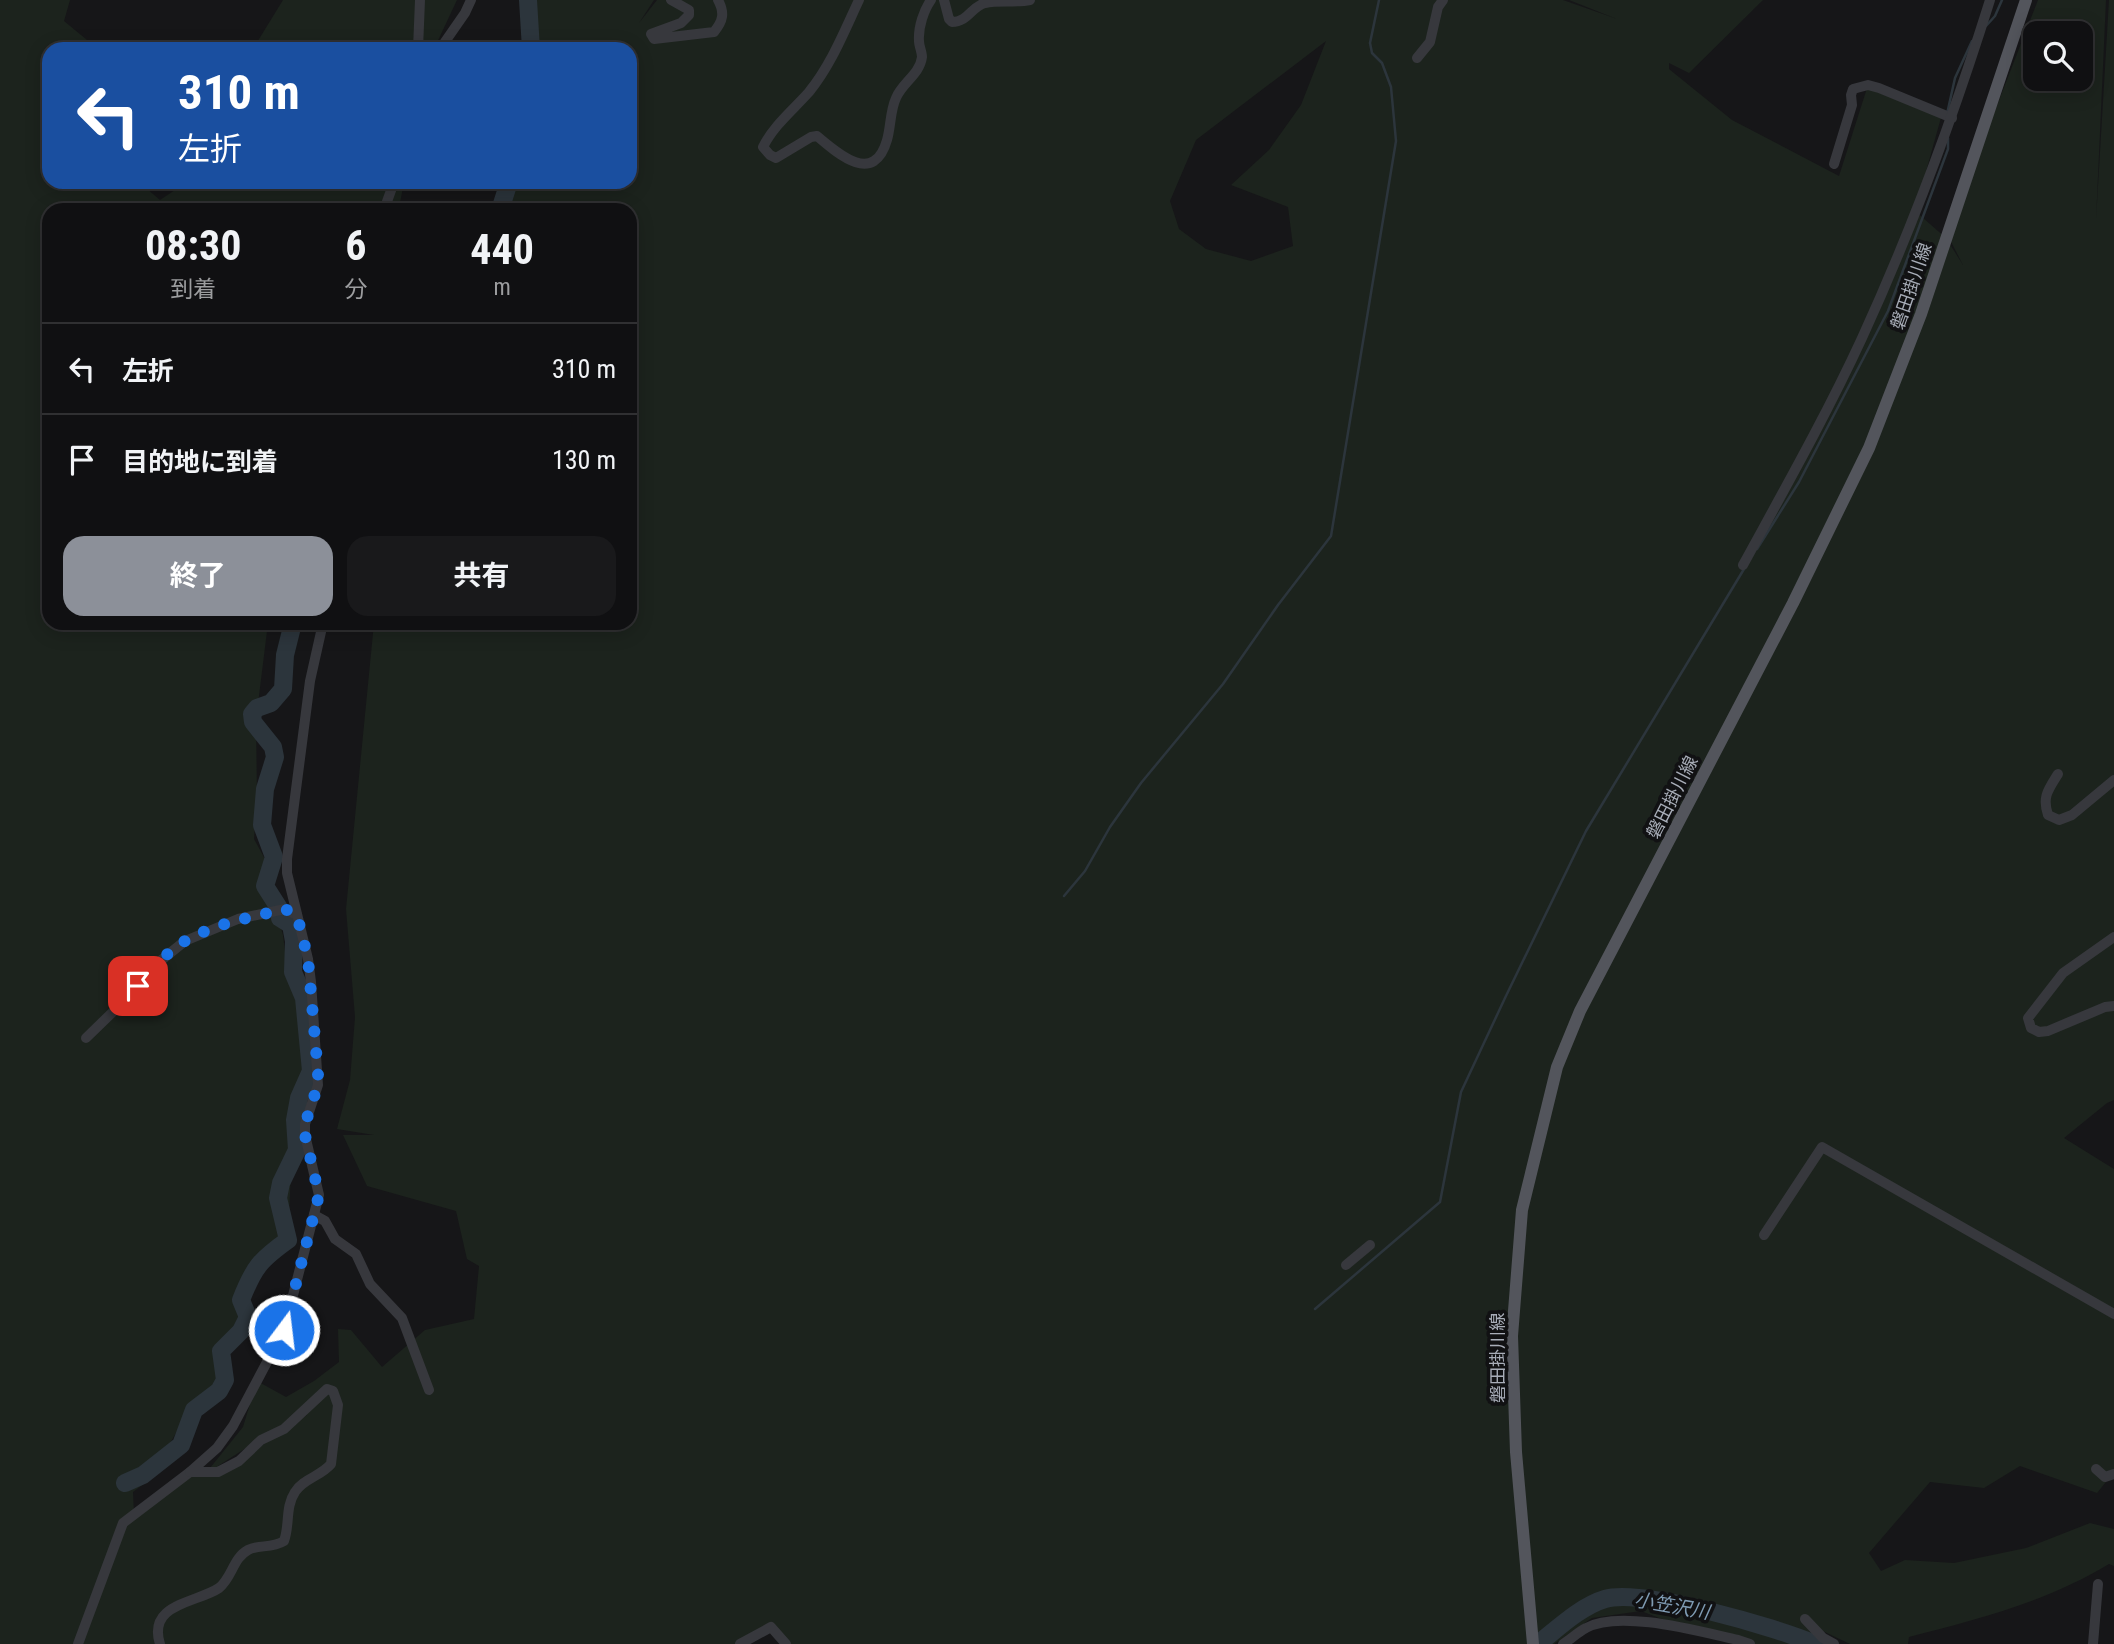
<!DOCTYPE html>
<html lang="ja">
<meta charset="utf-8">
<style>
:root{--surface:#101012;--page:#19191b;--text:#f1f3f6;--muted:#9c9d9f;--line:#303032;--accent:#8c9099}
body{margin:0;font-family:"Roboto Condensed","Noto Sans JP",sans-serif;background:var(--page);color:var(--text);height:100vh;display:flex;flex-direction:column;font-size:26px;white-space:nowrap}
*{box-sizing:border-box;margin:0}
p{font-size:23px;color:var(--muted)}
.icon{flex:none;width:38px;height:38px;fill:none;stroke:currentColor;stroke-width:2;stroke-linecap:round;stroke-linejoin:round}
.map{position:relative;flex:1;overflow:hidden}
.details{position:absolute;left:42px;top:203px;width:595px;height:427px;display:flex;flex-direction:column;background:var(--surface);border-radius:21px;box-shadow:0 4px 18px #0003,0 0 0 2px var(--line)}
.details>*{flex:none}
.banner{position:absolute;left:42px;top:42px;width:595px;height:147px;border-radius:21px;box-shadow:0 4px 18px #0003,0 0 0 2px var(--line);background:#1a4fa0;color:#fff;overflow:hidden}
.buttons{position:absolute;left:2023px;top:21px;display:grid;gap:14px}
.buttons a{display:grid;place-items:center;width:70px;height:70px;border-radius:14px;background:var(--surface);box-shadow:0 4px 18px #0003,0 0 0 2px var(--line);font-size:35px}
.pin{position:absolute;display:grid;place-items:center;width:60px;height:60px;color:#fff;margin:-30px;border-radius:14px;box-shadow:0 4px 10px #0006}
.me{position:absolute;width:77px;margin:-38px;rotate:15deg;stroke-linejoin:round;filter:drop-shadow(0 0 5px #0008)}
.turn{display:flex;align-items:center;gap:24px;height:147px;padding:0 21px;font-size:32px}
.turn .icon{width:91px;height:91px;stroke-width:2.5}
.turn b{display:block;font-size:49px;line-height:60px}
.eta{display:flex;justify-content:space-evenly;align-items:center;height:119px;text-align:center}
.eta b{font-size:42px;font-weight:700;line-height:49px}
.action{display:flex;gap:14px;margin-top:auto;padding:14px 21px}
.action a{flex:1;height:80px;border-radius:21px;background:var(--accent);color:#fff;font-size:28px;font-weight:700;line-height:80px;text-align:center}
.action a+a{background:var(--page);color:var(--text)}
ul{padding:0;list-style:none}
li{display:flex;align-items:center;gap:21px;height:91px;padding:0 21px;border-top:2px solid var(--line)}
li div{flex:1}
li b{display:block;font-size:26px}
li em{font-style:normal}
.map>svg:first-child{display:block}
</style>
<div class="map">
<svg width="2114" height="1644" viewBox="0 0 2114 1644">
<rect width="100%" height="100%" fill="#161618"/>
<g fill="#1c231d" fill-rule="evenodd">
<path d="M0,0H70L64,21L98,49H49V182H139L160,200L187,182H404L400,203L391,210H49V623H268L256,720L257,797L254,839L265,859L268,874L269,912L276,911L283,935L289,984L301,1005L305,1064L294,1100L288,1240L245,1276L248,1317L221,1351L228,1386L188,1412L149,1480L133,1492L134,1514L188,1473L210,1468L243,1427L257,1381L286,1397L314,1381L339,1362L338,1329L351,1330L382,1367L425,1330L474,1319L479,1266L467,1259L456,1211L367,1186L343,1135H374L337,1129L350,1080L355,1017L346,909L374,623H630V210H506L516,182H630V49H534L536,0H654L639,23L657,0H1563L1617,19L1569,0H1763L1689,73L1669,63V69L1732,120L1839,176L1868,85L1942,114L1915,211L1946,238L1963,265L1947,234L2038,0H2106L2096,220L2109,0H2114V1100L2107,1103L2064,1138L2114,1169V1472L2097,1493L2020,1466L1984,1488L1930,1482L1869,1553L1881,1571L1905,1560L1954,1563L2026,1548L2090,1523L2114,1529V1566L2109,1564C2046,1602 1979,1619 1909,1637L1908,1644H1850L1804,1622L1826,1644H1749L1696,1632L1641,1611L1592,1618L1554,1644H788L771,1627L740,1644H0ZM2035,33H2081V79H2035ZM1326,41L1301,105L1269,150L1231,185L1288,207L1293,246L1251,261L1206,249L1179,229L1170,201L1196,140ZM303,1411L307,1415L239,1461L218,1466Z"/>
<polygon points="283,0 457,0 434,49 253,49"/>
</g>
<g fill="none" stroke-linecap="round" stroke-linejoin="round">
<g stroke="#2c353c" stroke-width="2.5">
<polyline points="1986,26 1995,16 2002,0"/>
<polyline points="1947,114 1955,78 1972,41"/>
<polyline points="1757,549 1799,482 1888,311 1948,149 1948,138"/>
<polyline points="1064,896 1085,871 1110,827 1141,783 1223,684 1278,605 1331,536 1396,141 1391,87 1382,63 1372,53 1370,43 1379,0"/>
<polyline points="1315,1309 1440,1202 1461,1092 1505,998 1586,831 1744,569"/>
</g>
<g stroke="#2c353c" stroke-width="18">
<polyline points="528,0 531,49"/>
<polyline points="500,210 509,182"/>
<path d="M125,1483L143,1475L181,1445L194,1410L219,1391L225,1380L221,1351L241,1331L248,1317L241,1300C254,1267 260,1260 288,1240L278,1198L281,1183L297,1150L295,1120L299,1098L311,1071L304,998L293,972L294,941L291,925L280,918L279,908L265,886L274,857L262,825L265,789L275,757L273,747L253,722L252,714L257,708L271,703L283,689L285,655L293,623"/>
<path d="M1538,1644C1557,1629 1581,1606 1605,1599C1642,1588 1778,1628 1815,1644"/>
</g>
<g stroke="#37383d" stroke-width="10">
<path d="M671,0L689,10V15L681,23L651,34L654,39L714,32C723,21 725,13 718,0"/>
<path d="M859,0C844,32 831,65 809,92C793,110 774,125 763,147L770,155L776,158L811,137L817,136C838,154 874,186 887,140C891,126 890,111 896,98C902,83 920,74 922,57C922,52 919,46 919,41C918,27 924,10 931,0"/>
<path d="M944,0L949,19L952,22C968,22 971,7 985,3C999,0 1015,3 1030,0"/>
<polyline points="418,49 420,0"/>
<polyline points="440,49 465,13 471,0"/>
<polyline points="1417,58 1430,42 1438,7 1443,0"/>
<polyline points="1834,164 1852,105 1851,95 1853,89 1868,85 1879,88 1952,118"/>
<polyline points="384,210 394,182"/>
<path d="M1743,565C1784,490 1826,416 1862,338C1912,229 1954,115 1990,0"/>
<path d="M2058,774C2048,790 2042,797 2048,815L2059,820L2072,815L2114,780"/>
<polyline points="2114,937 2063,973 2028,1018 2031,1028 2039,1032 2048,1031 2105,1007 2114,1006"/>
<polyline points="86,1038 121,1004 159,962 185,941 238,919 285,909 297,915"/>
<polyline points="314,1215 325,1221 335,1239 356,1254 370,1284 402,1318 429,1390"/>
<polyline points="1764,1235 1822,1147 2114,1314"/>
<polyline points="1346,1265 1370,1245"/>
<polyline points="2096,1469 2105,1477 2114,1474"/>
<polyline points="1805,1619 1823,1638 1834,1644"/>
<polyline points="78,1644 123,1523 190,1472 217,1448 233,1426 284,1330 319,1195 305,1135 305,1124 318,1085 311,982 308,959 287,873 287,859 310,681 323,623"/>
<path d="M160,1644C147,1603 197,1603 219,1588C232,1578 233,1558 248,1550C259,1544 271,1549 284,1541C290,1525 285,1507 295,1492C303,1479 321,1476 331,1464L338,1405L333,1391L327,1389L284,1429L261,1440L239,1461L218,1472H190"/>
<polyline points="740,1644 771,1627 786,1644"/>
<path d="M1563,1644C1571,1639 1578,1632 1586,1628C1620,1609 1701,1632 1738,1640L1750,1644"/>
<polyline points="2093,1644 2098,1584"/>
</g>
<polyline stroke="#53555c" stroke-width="12" points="1533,1644 1516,1452 1512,1336 1522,1210 1557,1067 1580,1011 1793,603 1869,448 1921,314 2026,0"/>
</g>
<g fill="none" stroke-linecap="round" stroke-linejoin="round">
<path stroke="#1a73e8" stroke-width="12" stroke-dasharray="0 21.6" d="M138,986C152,970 167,951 185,941C216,923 252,917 285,909L297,915L308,959L318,1073V1085L305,1124V1135L319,1195L284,1330"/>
</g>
<g text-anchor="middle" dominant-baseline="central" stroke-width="7" stroke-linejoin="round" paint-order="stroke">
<g font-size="18" fill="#a8adb8" stroke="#111113">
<text transform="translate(1911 286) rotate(-71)">磐田掛川線</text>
<text transform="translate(1672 797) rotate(-63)">磐田掛川線</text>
<text transform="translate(1497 1358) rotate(-90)">磐田掛川線</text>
</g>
<g font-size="19" font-style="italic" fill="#7f9bb3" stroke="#111113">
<text transform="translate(1672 1606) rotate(10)">小笠沢川</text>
</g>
</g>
</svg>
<div class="buttons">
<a><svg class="icon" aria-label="search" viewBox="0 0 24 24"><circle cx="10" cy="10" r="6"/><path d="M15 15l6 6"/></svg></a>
</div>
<div class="pin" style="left:138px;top:986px;background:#d93025"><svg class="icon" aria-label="arrive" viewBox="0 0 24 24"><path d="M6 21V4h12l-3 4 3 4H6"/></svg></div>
<svg class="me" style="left:284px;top:1330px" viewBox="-20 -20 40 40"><circle r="17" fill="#1a73e8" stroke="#fff" stroke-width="3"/><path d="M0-11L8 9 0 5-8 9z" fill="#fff"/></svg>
<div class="banner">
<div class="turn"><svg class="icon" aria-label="left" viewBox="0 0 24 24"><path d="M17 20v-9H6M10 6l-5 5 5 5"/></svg><div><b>310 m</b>左折</div></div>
</div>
<section class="details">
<div class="eta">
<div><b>08:30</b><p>到着</p></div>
<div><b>6</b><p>分</p></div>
<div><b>440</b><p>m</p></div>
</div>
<ul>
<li><svg class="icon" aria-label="left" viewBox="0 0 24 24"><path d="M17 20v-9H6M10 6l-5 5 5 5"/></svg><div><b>左折</b></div><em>310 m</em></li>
<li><svg class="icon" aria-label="arrive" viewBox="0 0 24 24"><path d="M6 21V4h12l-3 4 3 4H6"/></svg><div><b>目的地に到着</b></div><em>130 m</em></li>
</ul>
<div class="action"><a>終了</a><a>共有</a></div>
</section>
</div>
